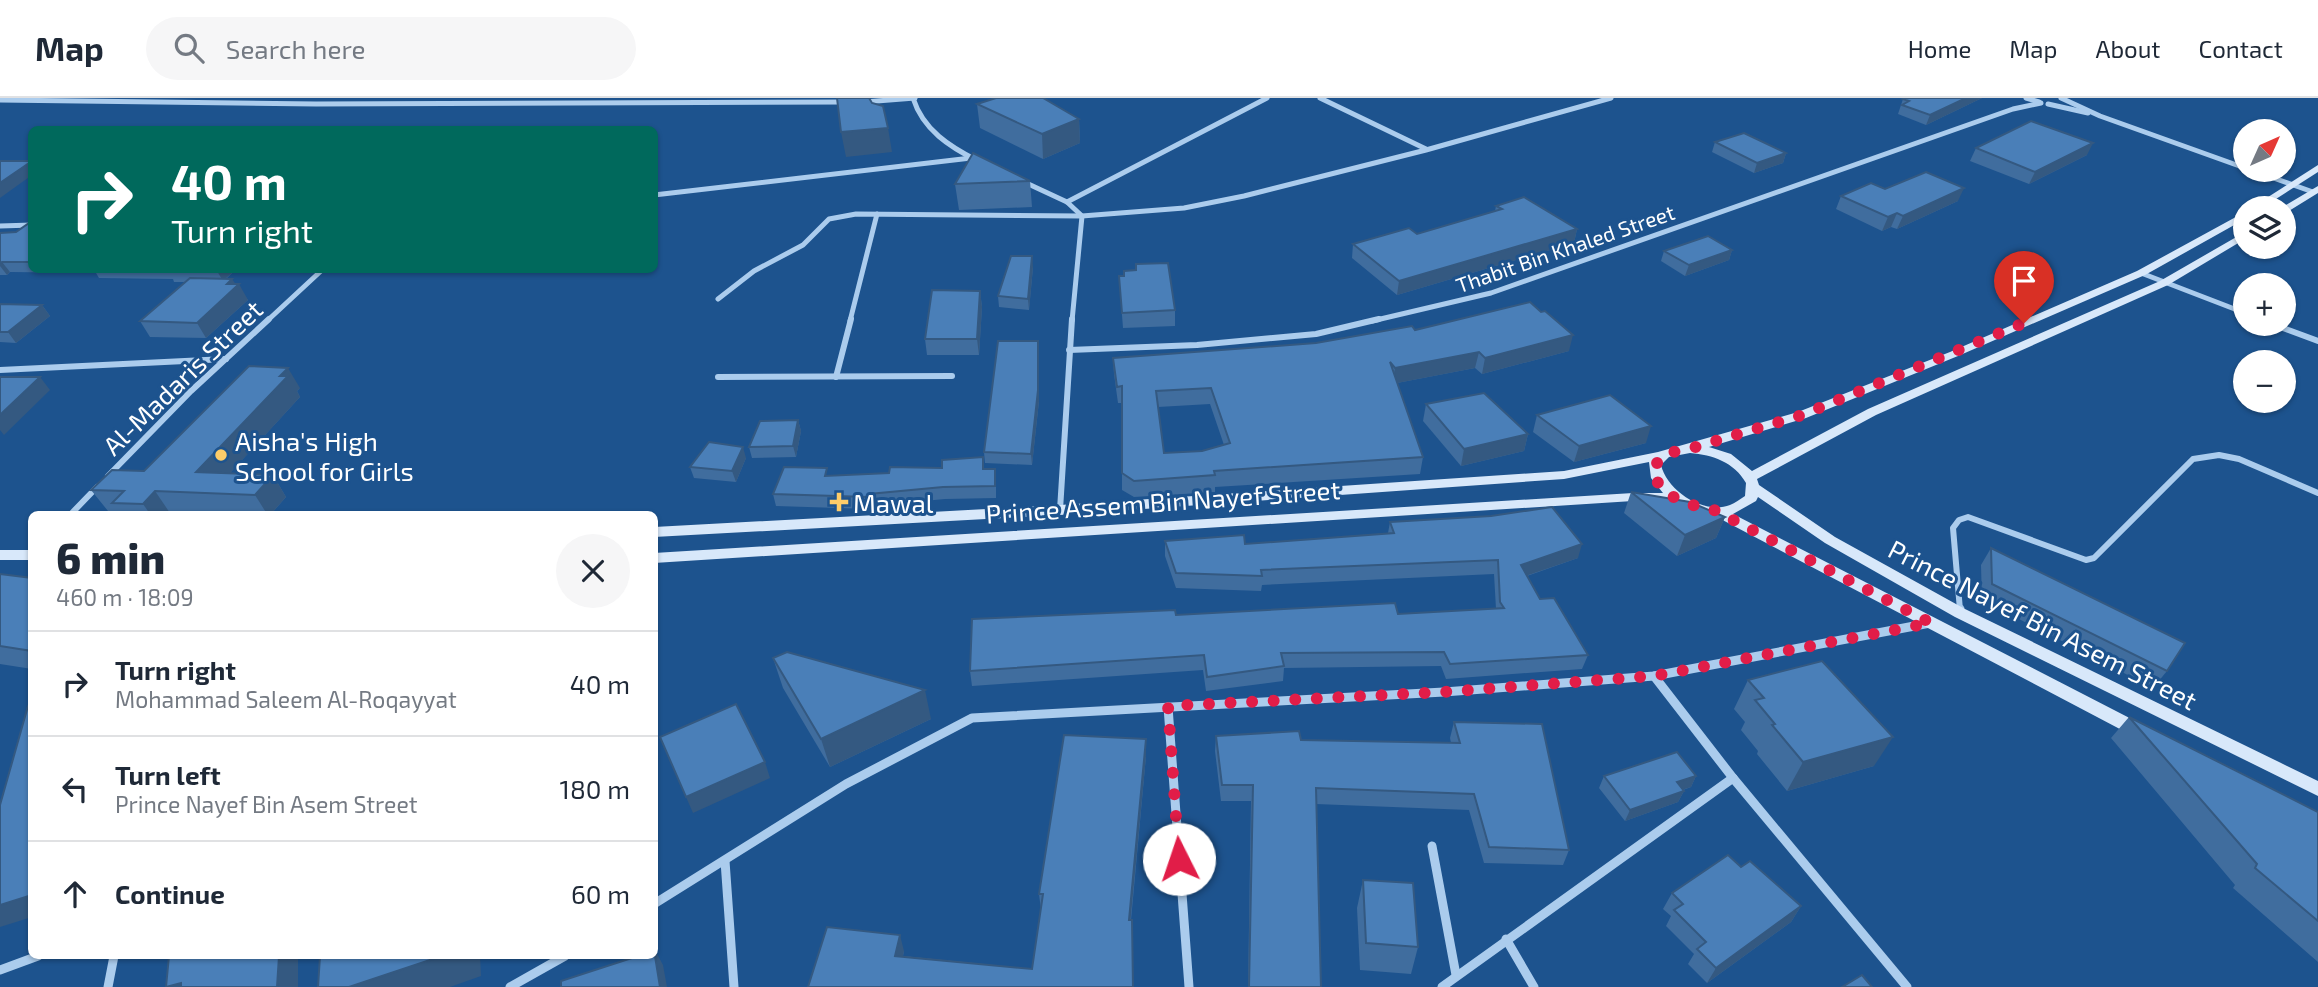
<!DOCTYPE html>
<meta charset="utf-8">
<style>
:root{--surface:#fff;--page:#f6f6f7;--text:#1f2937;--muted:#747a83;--line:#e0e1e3}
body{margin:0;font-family:"Exo 2",sans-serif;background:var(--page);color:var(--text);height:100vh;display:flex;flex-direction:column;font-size:26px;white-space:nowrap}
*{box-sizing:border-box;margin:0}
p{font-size:23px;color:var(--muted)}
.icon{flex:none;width:38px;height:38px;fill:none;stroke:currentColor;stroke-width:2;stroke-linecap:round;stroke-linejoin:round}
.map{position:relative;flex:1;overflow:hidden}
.panel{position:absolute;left:28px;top:413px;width:630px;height:448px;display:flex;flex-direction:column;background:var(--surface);border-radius:10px;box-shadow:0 2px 5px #0004}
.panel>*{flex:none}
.guide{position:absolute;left:28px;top:28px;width:630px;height:147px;border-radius:10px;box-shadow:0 2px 5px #0004;background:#00695c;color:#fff;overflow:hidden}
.needle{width:46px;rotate:45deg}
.controls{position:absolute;left:2233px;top:21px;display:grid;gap:14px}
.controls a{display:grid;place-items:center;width:63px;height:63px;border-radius:50%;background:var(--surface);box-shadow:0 2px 5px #0004;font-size:35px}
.pin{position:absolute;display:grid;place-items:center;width:60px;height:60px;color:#fff;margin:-72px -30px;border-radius:50% 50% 50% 0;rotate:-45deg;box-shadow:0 0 7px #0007}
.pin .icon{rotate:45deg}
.me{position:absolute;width:77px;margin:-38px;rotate:356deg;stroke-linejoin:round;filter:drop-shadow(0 0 5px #0008)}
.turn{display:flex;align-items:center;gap:24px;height:147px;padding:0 28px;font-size:32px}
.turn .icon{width:91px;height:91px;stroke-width:2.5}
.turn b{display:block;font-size:49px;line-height:60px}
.round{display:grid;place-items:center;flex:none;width:74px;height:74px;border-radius:37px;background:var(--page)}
.head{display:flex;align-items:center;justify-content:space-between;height:119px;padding:0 28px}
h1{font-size:42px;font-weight:800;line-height:52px}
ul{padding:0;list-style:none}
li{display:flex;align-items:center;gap:21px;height:105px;padding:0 28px;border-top:2px solid var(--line)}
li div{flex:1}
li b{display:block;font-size:26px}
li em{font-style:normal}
header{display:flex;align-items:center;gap:42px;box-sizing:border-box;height:98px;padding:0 35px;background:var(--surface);border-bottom:2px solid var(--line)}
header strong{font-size:33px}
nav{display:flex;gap:38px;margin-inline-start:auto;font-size:24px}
.search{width:490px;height:63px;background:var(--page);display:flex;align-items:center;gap:18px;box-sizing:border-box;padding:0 24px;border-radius:38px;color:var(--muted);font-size:26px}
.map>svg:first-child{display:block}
</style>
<header>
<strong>Map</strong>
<div class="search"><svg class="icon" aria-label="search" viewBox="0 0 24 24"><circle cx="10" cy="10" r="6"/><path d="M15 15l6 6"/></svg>Search here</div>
<nav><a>Home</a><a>Map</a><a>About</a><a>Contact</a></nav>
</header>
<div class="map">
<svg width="2318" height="889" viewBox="0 0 2318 889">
<rect width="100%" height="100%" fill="#1d538e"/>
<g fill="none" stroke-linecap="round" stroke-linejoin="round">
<g stroke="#abcced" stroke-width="5">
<path d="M913,0C923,32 950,49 978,63"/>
<polyline points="1320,0 1426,51"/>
<polyline points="2026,0 2039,4"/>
<polyline points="2061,0 2100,18 2245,70"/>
<polyline points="0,2 316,6 845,4"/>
<polyline points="864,4 915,0"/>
<polyline points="2048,6 2088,15"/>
<polyline points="2251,72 2313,94"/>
<polyline points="1024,84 1067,104 1082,118 1072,223"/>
<polyline points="654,97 971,60"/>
<polyline points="1067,104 1267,0"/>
<polyline points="0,128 32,127"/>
<polyline points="2141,175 2245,215"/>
<polyline points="718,201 754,173 803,147 829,121 856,116 1082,118 1184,110 1244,98 1426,52 1611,0"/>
<polyline points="267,223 322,172"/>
<polyline points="850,223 877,116"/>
<polyline points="1372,223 1491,195 2013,11 2041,5"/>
</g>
<g stroke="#abcced" stroke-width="6">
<polyline points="2272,226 2318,243"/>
<polyline points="1069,252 1197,247 1316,236 1379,221"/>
<polyline points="0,272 226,261"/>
<polyline points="718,279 952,278"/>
<polyline points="836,279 851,221"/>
<polyline points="108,378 191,293 269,221"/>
<polyline points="1060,412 1072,221"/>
<polyline points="71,416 97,389"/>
<polyline points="1960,512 1953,430 1959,422 1968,419 2086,462 2094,460 2193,361 2219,357 2239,361 2318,395"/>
</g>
<g stroke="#abcced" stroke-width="9">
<polyline points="1960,511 1960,515"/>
<polyline points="1654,578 1733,680 1907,889"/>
<polyline points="1168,609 1189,889"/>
<polyline points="1432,748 1456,877"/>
<polyline points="725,763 734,889"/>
<polyline points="654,806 846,686 972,620 1444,594 1654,578 1930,525"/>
<polyline points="1506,841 1534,889"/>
<polyline points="0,872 38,858"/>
<polyline points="108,889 114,858"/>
<polyline points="510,889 565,858"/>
<polyline points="1442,889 1733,680"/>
</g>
<g fill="#d8e8fa" fill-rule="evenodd">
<polygon points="2318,67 2318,74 2262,110 2251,110"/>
<polygon points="2318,88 2318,95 2284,116 2284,110 2281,110"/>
<path d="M2245,114V121L2145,177L1958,258L1806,320L1709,349L1731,356L1752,373L1868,311L2160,183L2245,134V141L2168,187L1876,317L1757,381L1759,387L1835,439L1965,511L2318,683V698L1955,519L1825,445L1758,399L1756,403L1733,416L2147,629L2149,634L2147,639L2141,640L2135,639L1713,417L1684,409L1675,403H1633L654,465V455L1633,395H1663L1651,380L1649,364L1564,381L1060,417L654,439V429L1060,407L1564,373L1658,354L1798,314L1950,254L2137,173ZM1690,355C1713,357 1734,364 1746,385L1745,398C1740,401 1735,405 1730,407C1704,417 1667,393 1661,367L1669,359Z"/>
<rect x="0" y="452" width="32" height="10"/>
</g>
</g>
<g fill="#406d9e" fill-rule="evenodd">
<polygon points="1982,0 1926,27 1898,16 1903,1"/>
<polygon points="977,6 1079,21 1080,45 1043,61 980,30"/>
<polygon points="1715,44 1786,55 1783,65 1754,75 1712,54"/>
<polygon points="1976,50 2087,57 2029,86 1970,63"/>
<polygon points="1030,83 1032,109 959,112 955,86"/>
<polygon points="1885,91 1958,103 1897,131 1891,129 1882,133 1836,111 1841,98"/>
<polygon points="1496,108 1577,131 1574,145 1397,197 1352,160 1353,146 1417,136 1495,113"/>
<polygon points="32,123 32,172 235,172 226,181 235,186 248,202 206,240 150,239 140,223 185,184 174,184 173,181 99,180 96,175 10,174 7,177 0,177 0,135 16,134"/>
<polygon points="1732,152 1729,162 1685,178 1661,163 1664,153"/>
<polygon points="1136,166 1175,212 1175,228 1123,230 1119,178 1124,178 1136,172"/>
<polygon points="1033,169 1029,212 999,209 998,198"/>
<polygon points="980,193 982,209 979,257 927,257 925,241"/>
<polygon points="0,206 42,207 50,218 16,245 0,244"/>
<path d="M1415,232L1569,253L1482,276L1475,270L1397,285L1423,359L1420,376L1215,389V394L1134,399L1122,392V305H1118L1114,276L1113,260L1316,245ZM1210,306L1224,347L1202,353L1164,355L1158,309Z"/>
<polygon points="1039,254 1039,303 1032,367 985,365 984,354"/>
<polygon points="300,290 297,293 300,299 229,376 273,377 286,399 271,416 214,416 170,415 168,416 121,416 119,414 108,413 91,392 144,373"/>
<polygon points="1426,306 1528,336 1524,353 1461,368 1423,323"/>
<polygon points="1537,317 1646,345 1574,364 1533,334"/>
<polygon points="798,322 801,333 796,359 752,360 749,349"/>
<polygon points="746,360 736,384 694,380 690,369"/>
<polygon points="984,371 996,382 996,400 945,401 871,408 870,411 776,408 773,396"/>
<polygon points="1631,394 1725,419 1716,440 1677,458 1624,415"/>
<polygon points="1390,424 1578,460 1527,478 1540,501 1588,557 1582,571 1446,581 1441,568 1284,570 1283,583 1206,593 1203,572 972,588 970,573 1176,517 1398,516 1496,511 1494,476 1262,487 1261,493 1176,490 1165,458 1165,443 1245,446 1388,435"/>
<polygon points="1991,450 2167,573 2153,590 1982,502 1981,467"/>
<polygon points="0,476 32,480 32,571 0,566"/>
<polygon points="773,560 931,621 830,669 783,590"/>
<polygon points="1748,582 1874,668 1787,693 1757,656 1758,653 1741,632 1745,624 1734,611"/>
<polygon points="2129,619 2318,714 2318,864 2233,790 2235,787 2111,640"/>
<polygon points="1454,624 1569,752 1563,767 1484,765 1469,712 1316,706 1321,889 1248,889 1251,703 1221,703 1215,653 1216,638 1301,642 1451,645 1450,640"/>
<polygon points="1146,641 1146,658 1131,822 1133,889 808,889 904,853 903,858 1032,871 1041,812 1039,796"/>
<polygon points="1604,678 1696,678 1691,689 1683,692 1684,693 1678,704 1625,723 1599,690"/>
<polygon points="1741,769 1801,808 1791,824 1707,885 1688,866 1694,856 1666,828 1671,818 1663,811 1672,795"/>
<polygon points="1363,782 1418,849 1411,876 1360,872 1357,810"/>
</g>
<g fill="#345981">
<polygon points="1966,0 1982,0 1926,27 1930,17"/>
<polygon points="1079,21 1080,45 1043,61 1042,36"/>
<polygon points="888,30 892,54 846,59 841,34"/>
<polygon points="2093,45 2087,57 2029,86 2035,74"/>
<polygon points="1786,55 1783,65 1754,75 1757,65"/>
<polygon points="32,63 32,77 0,100 0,85"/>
<polygon points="1964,90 1958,103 1897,131 1903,118"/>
<polygon points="1897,115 1891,129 1882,133 1888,119"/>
<polygon points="1577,131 1574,145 1397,197 1399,183"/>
<polygon points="1732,152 1729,162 1685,178 1689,167"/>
<polygon points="1032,158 1033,169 1029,212 1028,201"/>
<polygon points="2,164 10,174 7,177 0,168 0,165"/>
<polygon points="219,172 235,172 223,183 217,173"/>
<polygon points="232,181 237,188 239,186 248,202 206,240 197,225 227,186"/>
<polygon points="980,193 982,209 979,257 977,241"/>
<polygon points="42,207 50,218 16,245 8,234"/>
<polygon points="1573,237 1569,253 1482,276 1485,260"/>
<polygon points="1038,243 1039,303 1032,367 1031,356"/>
<polygon points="1479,254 1475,270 1392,286 1395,270"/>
<polygon points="288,270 300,290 297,293 300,299 211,396 196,374"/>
<polygon points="40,279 50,292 4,337 0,332 0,317"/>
<polygon points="798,322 801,333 796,359 793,348"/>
<polygon points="1651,328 1646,345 1574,364 1579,348"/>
<polygon points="1528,336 1524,353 1461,368 1464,351"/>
<polygon points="743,349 746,360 736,384 732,373"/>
<polygon points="273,377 286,399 271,416 267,416 255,397"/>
<polygon points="155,393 170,415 168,416 150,416 143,406"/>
<polygon points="869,396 871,408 870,411 868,399"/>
<polygon points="1725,419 1716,440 1677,458 1685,437"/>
<polygon points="1582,446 1578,460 1517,481 1521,467"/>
<polygon points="925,592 931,621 830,669 821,641"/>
<polygon points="1893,639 1874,668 1787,693 1803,664"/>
<polygon points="1146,641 1146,658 1129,837 1129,822"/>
<polygon points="765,664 770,680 693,715 686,699"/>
<polygon points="1696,678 1691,689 1672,695 1677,684"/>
<polygon points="1684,693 1678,704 1625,723 1630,712"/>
<polygon points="32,797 32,819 0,829 0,807"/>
<polygon points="1801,808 1791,824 1707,885 1716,870"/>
<polygon points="900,837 904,853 900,873 895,858"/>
<polygon points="655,852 663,867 667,889 660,889"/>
<polygon points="279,858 298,858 298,889 277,889"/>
<polygon points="442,858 480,858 481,878 450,889 349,889"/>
<polygon points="181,885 185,889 168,889"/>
</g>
<g fill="#4a7fb8" stroke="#345981" stroke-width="2" fill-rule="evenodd">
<polygon points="837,0 869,0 872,5 883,8 888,30 841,34"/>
<polygon points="996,0 1043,0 1079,21 1042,36 977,6"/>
<polygon points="1906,0 1966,0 1930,17 1902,7 1909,3 1903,1"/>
<polygon points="2031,23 2093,45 2035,74 1976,50"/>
<polygon points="1744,35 1786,55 1757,65 1715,44"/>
<polygon points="973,55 1030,83 955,86"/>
<polygon points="0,63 32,63 0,85"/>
<polygon points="1926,74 1964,90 1903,118 1897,115 1888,119 1841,98 1871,85 1885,91"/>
<polygon points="1524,99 1577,131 1399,183 1353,146 1409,130 1417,136 1502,111 1496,108"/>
<polygon points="32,123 32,164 2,164 0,165 0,135 16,134"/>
<polygon points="1708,138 1732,152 1689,167 1664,153"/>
<polygon points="1011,158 1032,158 1028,201 998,198"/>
<polygon points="1168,165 1175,212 1122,215 1119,178 1124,178 1124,173 1136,172 1136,166"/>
<polygon points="169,172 219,172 217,173 168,173"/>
<polygon points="190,180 232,181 227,186 239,186 197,225 140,223"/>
<polygon points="932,192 980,193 977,241 925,241"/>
<path d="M1530,204L1541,214L1545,213L1573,237L1485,260L1479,254L1395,270L1390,264L1423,359L1214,373L1215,377L1134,383L1122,375V288L1117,289L1113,260L1316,245L1412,228L1415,232ZM1211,290L1230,345L1202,353L1164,355L1156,293Z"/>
<polygon points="0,206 42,207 8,234 0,234"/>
<polygon points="998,243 1038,243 1038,292 1031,356 984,354"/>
<polygon points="249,268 288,270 280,278 288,278 196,374 273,377 255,397 155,393 143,406 112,405 124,393 91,392 112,372 144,373"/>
<polygon points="0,279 40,279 0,317"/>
<polygon points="1484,295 1528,336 1464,351 1426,306"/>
<polygon points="1610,297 1651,328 1579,348 1537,317"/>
<polygon points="798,322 793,348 749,349 760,323"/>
<polygon points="709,344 743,349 732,373 690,369"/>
<polygon points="983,359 983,371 995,371 995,388 943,389 869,396 868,399 773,396 784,369 827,370 825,378 889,375 890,369 942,370 942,362"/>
<polygon points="1631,394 1690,404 1725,419 1685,437"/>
<polygon points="1552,409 1582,446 1521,467 1540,501 1554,500 1588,557 1450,566 1444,554 1281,555 1284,568 1207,579 1204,557 970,573 972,521 1175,512 1176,517 1395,505 1398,516 1504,510 1500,504 1498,462 1261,472 1262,478 1176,475 1165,443 1244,437 1245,446 1394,435 1390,424 1491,418"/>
<polygon points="1991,450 2185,545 2167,573 1992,486"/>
<polygon points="0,476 32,480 32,553 0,548"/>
<polygon points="787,554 925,592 821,641 773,560"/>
<polygon points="1822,563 1893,639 1803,664 1772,627 1775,626 1755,602 1764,600 1748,582"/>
<polygon points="736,606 765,664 686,699 660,639"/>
<polygon points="32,607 32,797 0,807 0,707 28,608"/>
<polygon points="2129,619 2318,714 2318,823 2255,770 2257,766"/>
<polygon points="1454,624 1542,626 1569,752 1489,749 1474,696 1316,690 1321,889 1249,889 1253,687 1222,687 1216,638 1299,633 1301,642 1460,645"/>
<polygon points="1064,637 1146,641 1129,822 1132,822 1133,889 808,889 827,829 900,837 895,858 1032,871 1043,796 1039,796"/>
<polygon points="1677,654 1696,678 1677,684 1684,693 1630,712 1604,678"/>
<polygon points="1728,757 1741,769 1750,763 1801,808 1716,870 1697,851 1706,844 1674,812 1683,806 1672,795"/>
<polygon points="1363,782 1413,785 1418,849 1366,845"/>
<polygon points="654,852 660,889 561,889 561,883 638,858 654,858"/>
<polygon points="169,858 279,858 277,889 181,889 181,885 166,889"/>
<polygon points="320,858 442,858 349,889 318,889"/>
<polygon points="1862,877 1872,889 1842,889"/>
</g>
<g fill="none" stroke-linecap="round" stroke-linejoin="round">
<path stroke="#e11d48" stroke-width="12" stroke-dasharray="0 21.6" d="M1179,761L1168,608L1444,594L1654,578L1931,525L1714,412C1692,408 1652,398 1654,368L1667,355L1689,351L1802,317L2024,225"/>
</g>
<g fill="#fdcc69" stroke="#1d538e" stroke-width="2.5">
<circle cx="221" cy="357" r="7"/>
<path d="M835.5 393.5h7v7h7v7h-7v7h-7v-7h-7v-7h7z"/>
</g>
<g text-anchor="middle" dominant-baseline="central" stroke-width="6" stroke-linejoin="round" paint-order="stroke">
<g font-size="21" fill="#fff" stroke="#1d538e">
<text transform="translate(1565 150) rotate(-19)">Thabit Bin Khaled Street</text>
</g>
<g font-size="26" fill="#fff" stroke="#1d538e">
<text transform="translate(182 279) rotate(-44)">Al-Madaris Street</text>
<text transform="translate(1163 403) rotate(-4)">Prince Assem Bin Nayef Street</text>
<text transform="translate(2043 526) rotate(27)">Prince Nayef Bin Asem Street</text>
</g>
<g font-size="26" fill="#fff" stroke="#1d538e" text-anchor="start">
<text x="235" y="342">Aisha's High<tspan x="235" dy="30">School for Girls</tspan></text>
<text x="853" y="404">Mawal</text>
</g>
</g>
</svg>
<div class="controls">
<a><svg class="needle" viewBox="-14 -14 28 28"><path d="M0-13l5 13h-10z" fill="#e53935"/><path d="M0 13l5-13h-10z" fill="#747a83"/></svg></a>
<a><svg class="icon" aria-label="layers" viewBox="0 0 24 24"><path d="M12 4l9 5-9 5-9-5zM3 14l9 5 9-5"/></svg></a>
<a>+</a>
<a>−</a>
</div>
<div class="pin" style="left:2024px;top:225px;background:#d93025"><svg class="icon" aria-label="arrive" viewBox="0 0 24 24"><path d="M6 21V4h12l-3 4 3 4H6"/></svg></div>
<svg class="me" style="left:1179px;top:761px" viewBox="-20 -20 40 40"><circle r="19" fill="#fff"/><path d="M0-13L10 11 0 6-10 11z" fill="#e11d48"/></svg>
<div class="guide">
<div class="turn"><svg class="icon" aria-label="right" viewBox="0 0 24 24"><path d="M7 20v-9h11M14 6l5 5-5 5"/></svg><div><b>40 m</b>Turn right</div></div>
</div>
<section class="panel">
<div class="head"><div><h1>6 min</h1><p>460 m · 18:09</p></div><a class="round"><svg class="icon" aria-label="close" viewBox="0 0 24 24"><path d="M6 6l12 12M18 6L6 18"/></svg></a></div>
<ul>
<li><svg class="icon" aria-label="right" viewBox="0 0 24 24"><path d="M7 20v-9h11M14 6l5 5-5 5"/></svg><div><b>Turn right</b><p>Mohammad Saleem Al-Roqayyat</p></div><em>40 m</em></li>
<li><svg class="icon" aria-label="left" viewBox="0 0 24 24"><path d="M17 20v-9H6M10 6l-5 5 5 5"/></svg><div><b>Turn left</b><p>Prince Nayef Bin Asem Street</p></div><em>180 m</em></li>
<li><svg class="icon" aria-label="ahead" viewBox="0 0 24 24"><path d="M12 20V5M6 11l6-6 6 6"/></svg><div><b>Continue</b></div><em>60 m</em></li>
</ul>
</section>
</div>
